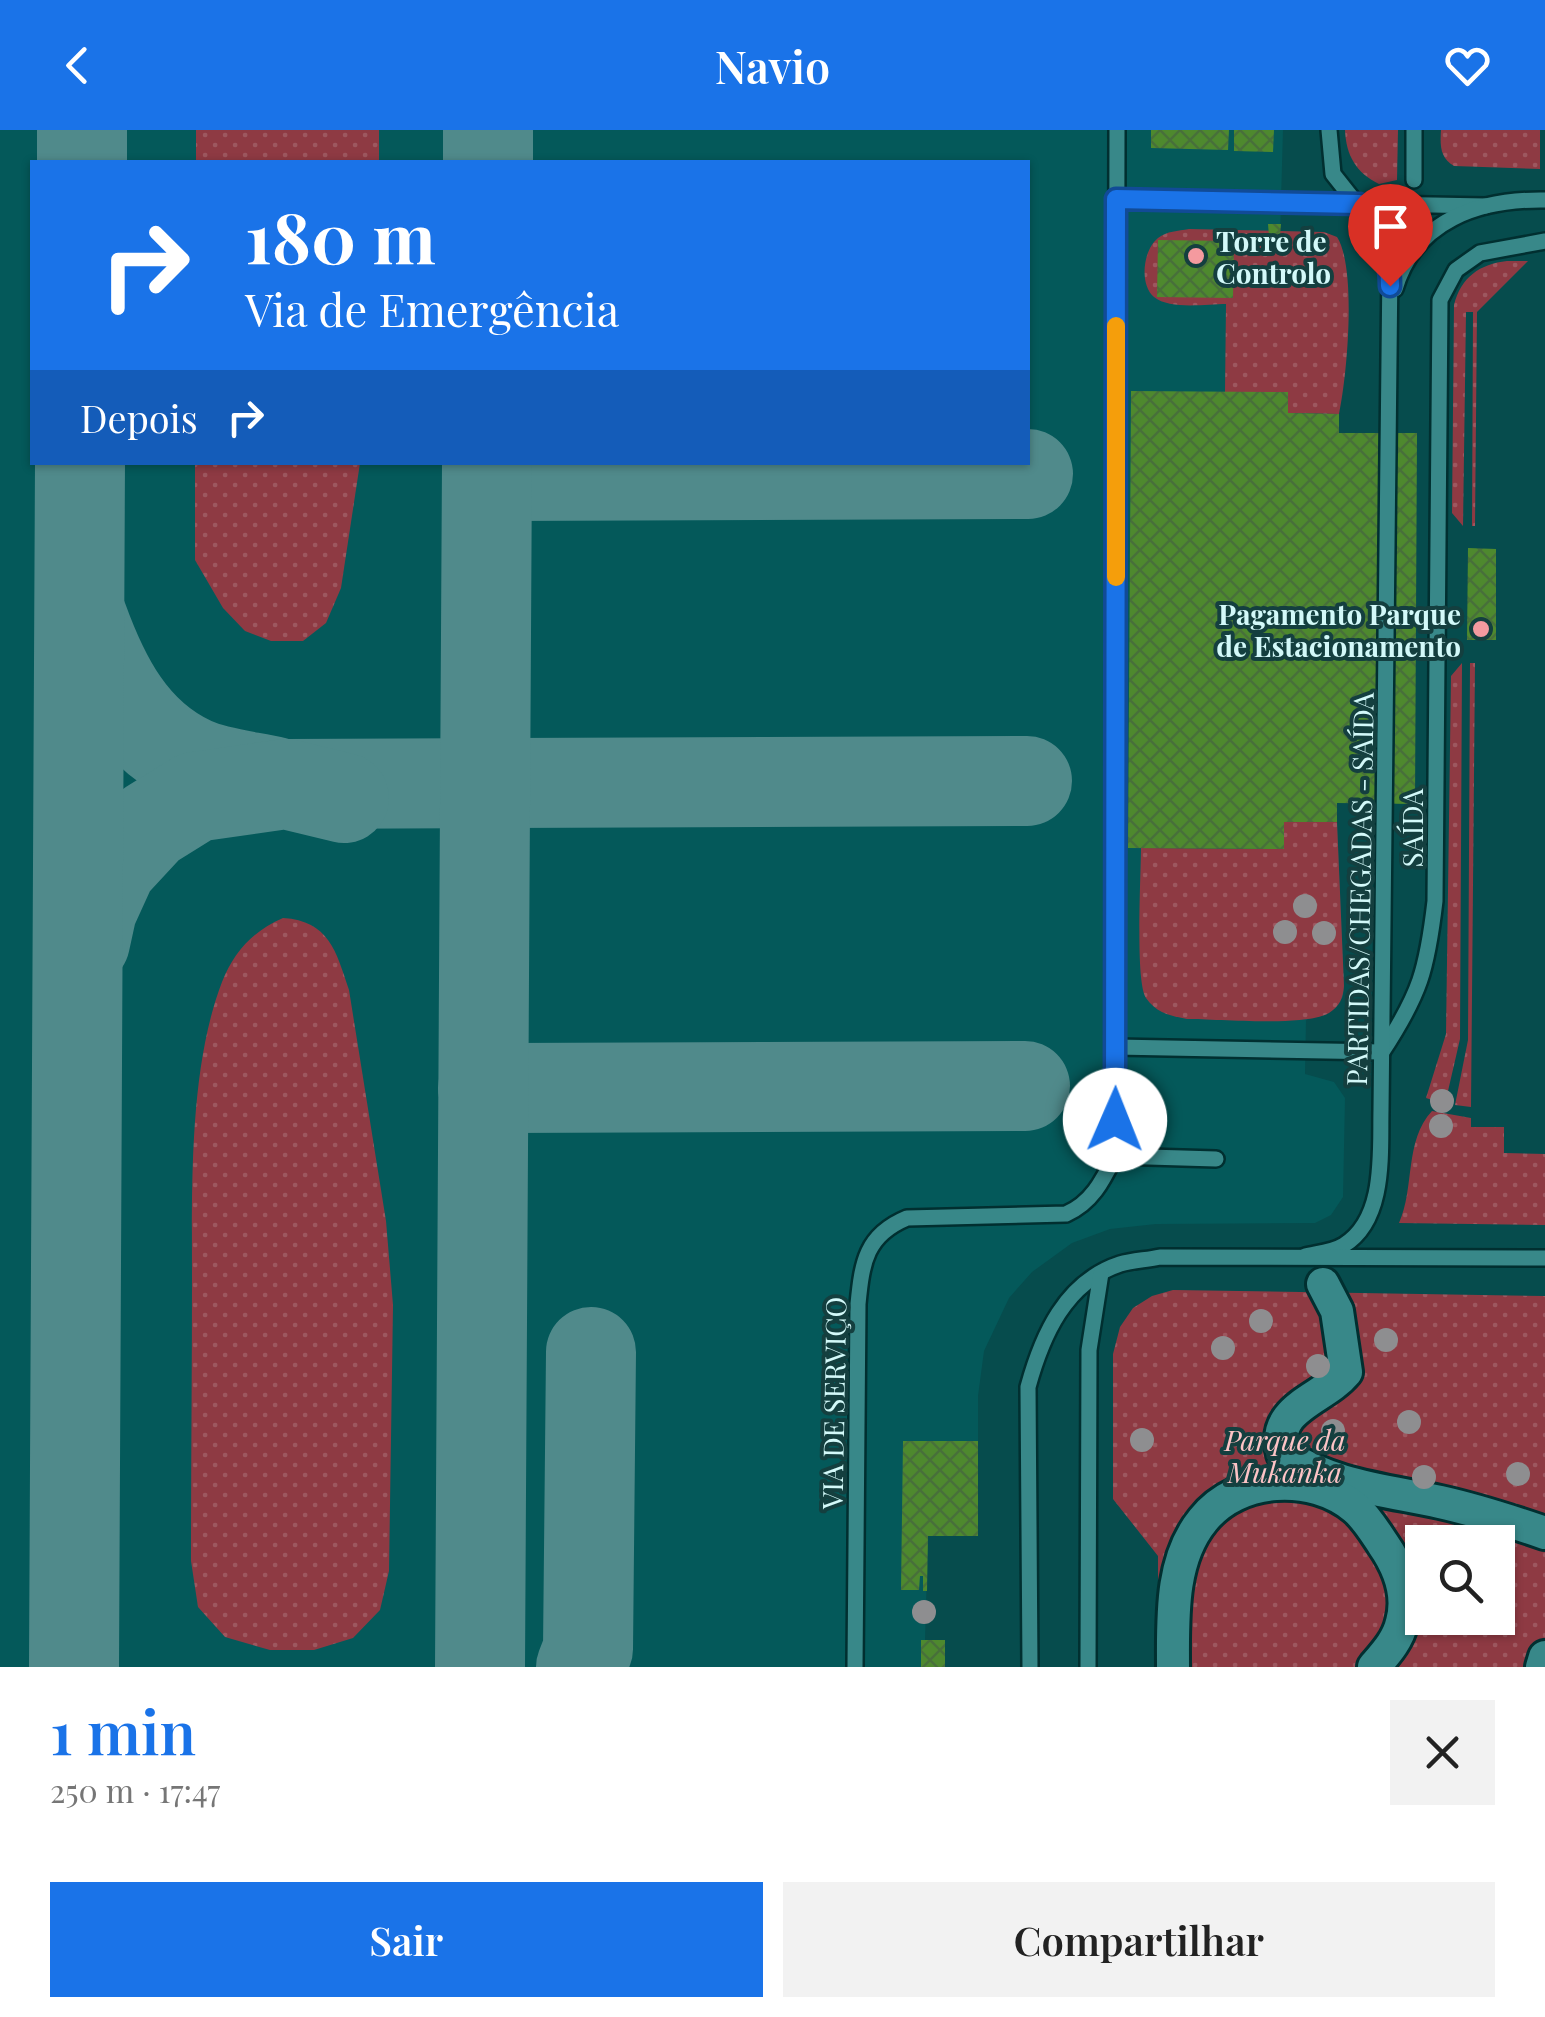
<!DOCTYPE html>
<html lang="pt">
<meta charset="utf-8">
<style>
:root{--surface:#fff;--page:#f2f2f2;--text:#222;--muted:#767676;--accent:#1a73e8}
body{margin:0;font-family:"Playfair Display",serif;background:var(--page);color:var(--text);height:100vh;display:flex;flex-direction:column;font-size:38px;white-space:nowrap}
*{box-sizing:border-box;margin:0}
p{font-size:32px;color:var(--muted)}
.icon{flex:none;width:55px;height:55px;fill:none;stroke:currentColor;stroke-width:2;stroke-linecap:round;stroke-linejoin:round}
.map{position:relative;height:1537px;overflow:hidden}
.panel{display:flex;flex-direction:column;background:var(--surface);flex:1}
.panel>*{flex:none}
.banner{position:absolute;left:30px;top:30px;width:1000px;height:305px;border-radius:0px;box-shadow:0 2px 8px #0004;background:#1a73e8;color:#fff;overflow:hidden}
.tools{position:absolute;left:1405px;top:1395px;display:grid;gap:20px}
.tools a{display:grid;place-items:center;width:110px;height:110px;border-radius:0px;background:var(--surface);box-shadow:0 2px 8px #0004;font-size:50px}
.pin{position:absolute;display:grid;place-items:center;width:85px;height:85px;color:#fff;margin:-102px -42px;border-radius:50% 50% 50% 0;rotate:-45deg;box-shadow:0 0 10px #0007}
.pin .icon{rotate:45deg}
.me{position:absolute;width:110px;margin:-55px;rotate:1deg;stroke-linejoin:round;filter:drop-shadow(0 0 8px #0008)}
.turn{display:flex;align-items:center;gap:35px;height:210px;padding:0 50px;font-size:45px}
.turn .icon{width:130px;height:130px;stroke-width:2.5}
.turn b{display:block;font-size:70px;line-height:85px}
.then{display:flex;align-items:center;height:95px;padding:0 50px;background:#0003;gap:20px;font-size:38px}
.round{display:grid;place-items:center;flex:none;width:105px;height:105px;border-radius:0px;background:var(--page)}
.summary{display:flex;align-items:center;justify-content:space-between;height:170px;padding:0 50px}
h1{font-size:60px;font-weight:600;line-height:75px;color:var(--accent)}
.button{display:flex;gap:20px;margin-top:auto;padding:20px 50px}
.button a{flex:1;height:115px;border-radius:0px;background:var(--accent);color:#fff;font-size:40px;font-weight:600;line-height:115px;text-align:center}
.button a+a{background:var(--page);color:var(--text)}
header{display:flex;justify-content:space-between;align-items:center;height:130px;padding:0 50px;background:var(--accent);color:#fff;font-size:45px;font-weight:600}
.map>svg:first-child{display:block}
</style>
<header><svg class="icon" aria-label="back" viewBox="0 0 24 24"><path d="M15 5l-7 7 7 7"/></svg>Navio<svg class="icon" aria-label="heart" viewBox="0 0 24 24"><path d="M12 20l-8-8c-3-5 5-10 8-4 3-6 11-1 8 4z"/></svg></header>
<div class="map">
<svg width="1545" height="1537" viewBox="0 0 1545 1537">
<defs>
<pattern id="green-dots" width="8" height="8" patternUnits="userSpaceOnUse" patternTransform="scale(2.5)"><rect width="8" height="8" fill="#8e3a43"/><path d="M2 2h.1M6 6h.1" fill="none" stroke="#9d575f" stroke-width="1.8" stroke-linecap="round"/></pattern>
<pattern id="building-cross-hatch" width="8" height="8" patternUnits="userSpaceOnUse" patternTransform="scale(2.5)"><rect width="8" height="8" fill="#4e892e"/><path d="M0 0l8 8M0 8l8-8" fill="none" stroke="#48703a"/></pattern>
</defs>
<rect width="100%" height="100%" fill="#064c4d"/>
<path fill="#04595a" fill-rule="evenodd" d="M0,0H1283L1280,106L1288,282L1339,284L1337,692L1344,856L1343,867L1333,880L1306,890L1305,944L1334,952L1345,968L1343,1067L1331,1085L1315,1093L1156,1094L1110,1099L1072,1113L1032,1142L1009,1168L984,1221L978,1266V1406H928L925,1510L921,1511V1537H0ZM32,32H1028V332H32Z"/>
<g fill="url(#green-dots)" fill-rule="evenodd">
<rect x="196" y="0" width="183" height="32"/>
<path d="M1345,0H1398L1397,50L1379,54C1356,43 1346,25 1345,0Z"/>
<path d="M1441,0H1540V39L1454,36C1440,28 1440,16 1441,0Z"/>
<path d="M1189,99L1324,102L1337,107C1357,138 1347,247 1339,284L1288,283V262H1225L1226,174C1206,174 1170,180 1154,167C1139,154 1143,120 1158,108C1167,101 1178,101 1189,99Z"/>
<path d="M1507,131H1528L1477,182L1475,396H1472L1473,182H1466L1463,396L1452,383L1454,175C1461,147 1480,134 1507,131Z"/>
<polygon points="195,333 360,333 341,458 326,493 303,511 271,511 245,501 223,478 195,430"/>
<polygon points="1462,533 1460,909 1445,974 1426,968 1446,904 1451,546"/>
<polygon points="1470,533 1475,533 1471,977 1455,975 1468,910"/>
<path d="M1284,692H1337L1344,856C1343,868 1340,876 1329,883C1306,897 1218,889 1187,889C1171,886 1156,883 1146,868C1135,851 1141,745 1141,718L1283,719Z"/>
<path d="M283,788C329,791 336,821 349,860L386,1091L393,1175L389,1441L380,1480L353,1508L314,1520H270L225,1507L198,1477L191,1431C191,1336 192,1242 192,1148C192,1056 189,938 222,852C234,822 253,801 283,788Z"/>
<path d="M1432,981L1471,988V997H1504V1023L1545,1024V1095L1399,1093C1415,1058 1404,1011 1432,981Z"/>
<path d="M1173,1160L1545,1166V1537H1158V1426L1113,1369V1224L1120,1197L1133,1178L1152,1166ZM1422,1412H1498V1488H1422Z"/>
</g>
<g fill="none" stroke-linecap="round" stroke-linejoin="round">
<g stroke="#508a8b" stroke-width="90">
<polyline points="82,32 82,0"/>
<polyline points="488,32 488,0"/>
<polyline points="487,346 1028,344"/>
<path d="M83,489C104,547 133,605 193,632C217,643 250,646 276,652"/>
<polyline points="286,654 1027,651"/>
<polyline points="85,812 92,780 112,736 150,695 195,667 286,654 344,668"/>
<polyline points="483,958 1025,956"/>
<polyline points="74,1537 80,332"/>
<polyline points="480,1537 487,332"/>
<polyline points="581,1537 588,1519 591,1222"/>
</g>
</g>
<g fill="url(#building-cross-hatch)">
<polygon points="1151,0 1229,0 1228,20 1151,18"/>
<polygon points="1234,0 1274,0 1273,22 1234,21"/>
<polygon points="1268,94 1281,94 1280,106 1269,106"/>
<polygon points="1158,110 1234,111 1233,168 1157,167"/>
<polygon points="1131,261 1288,262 1288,283 1339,284 1339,303 1417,303 1415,674 1337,673 1337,692 1284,692 1284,719 1128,718"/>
<polygon points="1468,418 1496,419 1496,510 1467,510"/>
<polygon points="903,1311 978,1311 978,1406 928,1406 927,1461 923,1461 923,1446 920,1446 919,1460 901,1460"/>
<rect x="921" y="1510" width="24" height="27"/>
</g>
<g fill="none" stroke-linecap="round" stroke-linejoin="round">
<g stroke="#012f30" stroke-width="20">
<g id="lane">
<polyline points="1414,50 1414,0"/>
<polyline points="1116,69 1486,76"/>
<path d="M1395,159C1415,90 1479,69 1545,70"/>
<path d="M1116,917L1382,922C1420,864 1427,840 1435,771L1440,170L1456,140L1480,123L1545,111"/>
<polyline points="1115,1026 1216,1029"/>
<path d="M1305,1126C1318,1123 1333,1122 1344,1115C1386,1089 1380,1023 1381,980L1390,134L1379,102L1333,44L1329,0"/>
<path d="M855,1537L858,1174C862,1132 866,1105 907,1088L1066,1084C1092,1073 1103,1050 1115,1026L1117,0"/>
<path d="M1030,1537L1028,1257C1042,1206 1065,1152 1120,1134C1133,1130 1147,1130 1160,1127L1545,1128"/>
<polyline points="1088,1537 1089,1220 1101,1143"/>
</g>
</g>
<g stroke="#012f30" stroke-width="38">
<g id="street">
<path d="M1323,1154L1337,1181L1346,1242C1323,1270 1270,1277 1283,1324C1332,1356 1384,1360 1440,1372C1476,1380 1510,1391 1545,1403"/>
<path d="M1173,1537C1173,1489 1170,1430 1203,1390C1238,1346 1312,1342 1355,1378C1366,1387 1375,1402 1383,1414C1399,1437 1410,1463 1402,1492C1398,1510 1386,1523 1374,1537"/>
<polyline points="1542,1537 1545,1527"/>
</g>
</g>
<use href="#lane" stroke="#388889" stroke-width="15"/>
<use href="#street" stroke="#388889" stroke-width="32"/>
</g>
<g fill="#8e8e90">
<circle cx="1305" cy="776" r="12"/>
<circle cx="1285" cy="802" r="12"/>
<circle cx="1324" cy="803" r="12"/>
<circle cx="1442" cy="971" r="12"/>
<circle cx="1441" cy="996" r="12"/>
<circle cx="1261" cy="1191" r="12"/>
<circle cx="1386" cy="1210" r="12"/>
<circle cx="1223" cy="1218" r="12"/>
<circle cx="1318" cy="1236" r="12"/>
<circle cx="1409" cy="1292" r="12"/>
<circle cx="1333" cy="1301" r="12"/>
<circle cx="1142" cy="1310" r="12"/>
<circle cx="1518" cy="1344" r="12"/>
<circle cx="1424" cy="1347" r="12"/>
<circle cx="924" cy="1482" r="12"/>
</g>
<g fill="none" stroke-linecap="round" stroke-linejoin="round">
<g stroke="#114b97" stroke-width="25">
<path id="route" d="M1115,990L1116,69L1359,74C1378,100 1390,122 1390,156"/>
</g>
<use href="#route" stroke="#1a73e8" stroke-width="18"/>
<polyline stroke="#f59e0b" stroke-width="18" points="1116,447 1116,196"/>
</g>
<g fill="#f49a9f" stroke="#143f3f" stroke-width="4">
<circle cx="1196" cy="126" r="10"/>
<circle cx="1481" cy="499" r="10"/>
</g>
<g text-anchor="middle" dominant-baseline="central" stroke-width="8" stroke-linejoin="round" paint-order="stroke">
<g font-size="28" font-weight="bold" fill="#d3f9f9" stroke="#143f3f" text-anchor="start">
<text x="1216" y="110">Torre de<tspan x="1216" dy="32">Controlo</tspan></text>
<text x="1461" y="483" text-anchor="end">Pagamento Parque<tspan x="1461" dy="32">de Estacionamento</tspan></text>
</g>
<g font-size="28" fill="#d3f9f9" stroke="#143f3f">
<text transform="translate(1411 698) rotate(-90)">SAÍDA</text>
<text transform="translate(1359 759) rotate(-89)">PARTIDAS/CHEGADAS - SAÍDA</text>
<text transform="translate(833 1273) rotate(-89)">VIA DE SERVIÇO</text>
</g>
<g font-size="28" font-style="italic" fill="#fec4c6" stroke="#143f3f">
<text x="1285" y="1309">Parque da<tspan x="1285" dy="32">Mukanka</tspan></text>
</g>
</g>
</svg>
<div class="tools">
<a><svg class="icon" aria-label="search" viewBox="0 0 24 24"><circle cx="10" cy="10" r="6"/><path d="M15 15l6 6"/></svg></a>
</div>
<div class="pin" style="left:1390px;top:156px;background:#d93025"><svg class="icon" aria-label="arrive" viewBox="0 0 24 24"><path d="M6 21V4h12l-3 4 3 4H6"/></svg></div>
<svg class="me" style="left:1115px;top:990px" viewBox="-20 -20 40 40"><circle r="19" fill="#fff"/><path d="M0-13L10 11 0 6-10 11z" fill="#1a73e8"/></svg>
<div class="banner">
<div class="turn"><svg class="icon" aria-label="right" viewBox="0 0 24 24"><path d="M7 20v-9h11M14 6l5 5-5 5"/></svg><div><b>180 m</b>Via de Emergência</div></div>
<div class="then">Depois<svg class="icon" aria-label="right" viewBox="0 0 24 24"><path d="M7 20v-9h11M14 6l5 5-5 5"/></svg></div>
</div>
</div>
<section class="panel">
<div class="summary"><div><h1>1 min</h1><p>250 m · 17:47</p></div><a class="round"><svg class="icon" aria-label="close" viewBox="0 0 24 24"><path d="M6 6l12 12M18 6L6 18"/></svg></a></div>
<div class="button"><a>Sair</a><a>Compartilhar</a></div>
</section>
